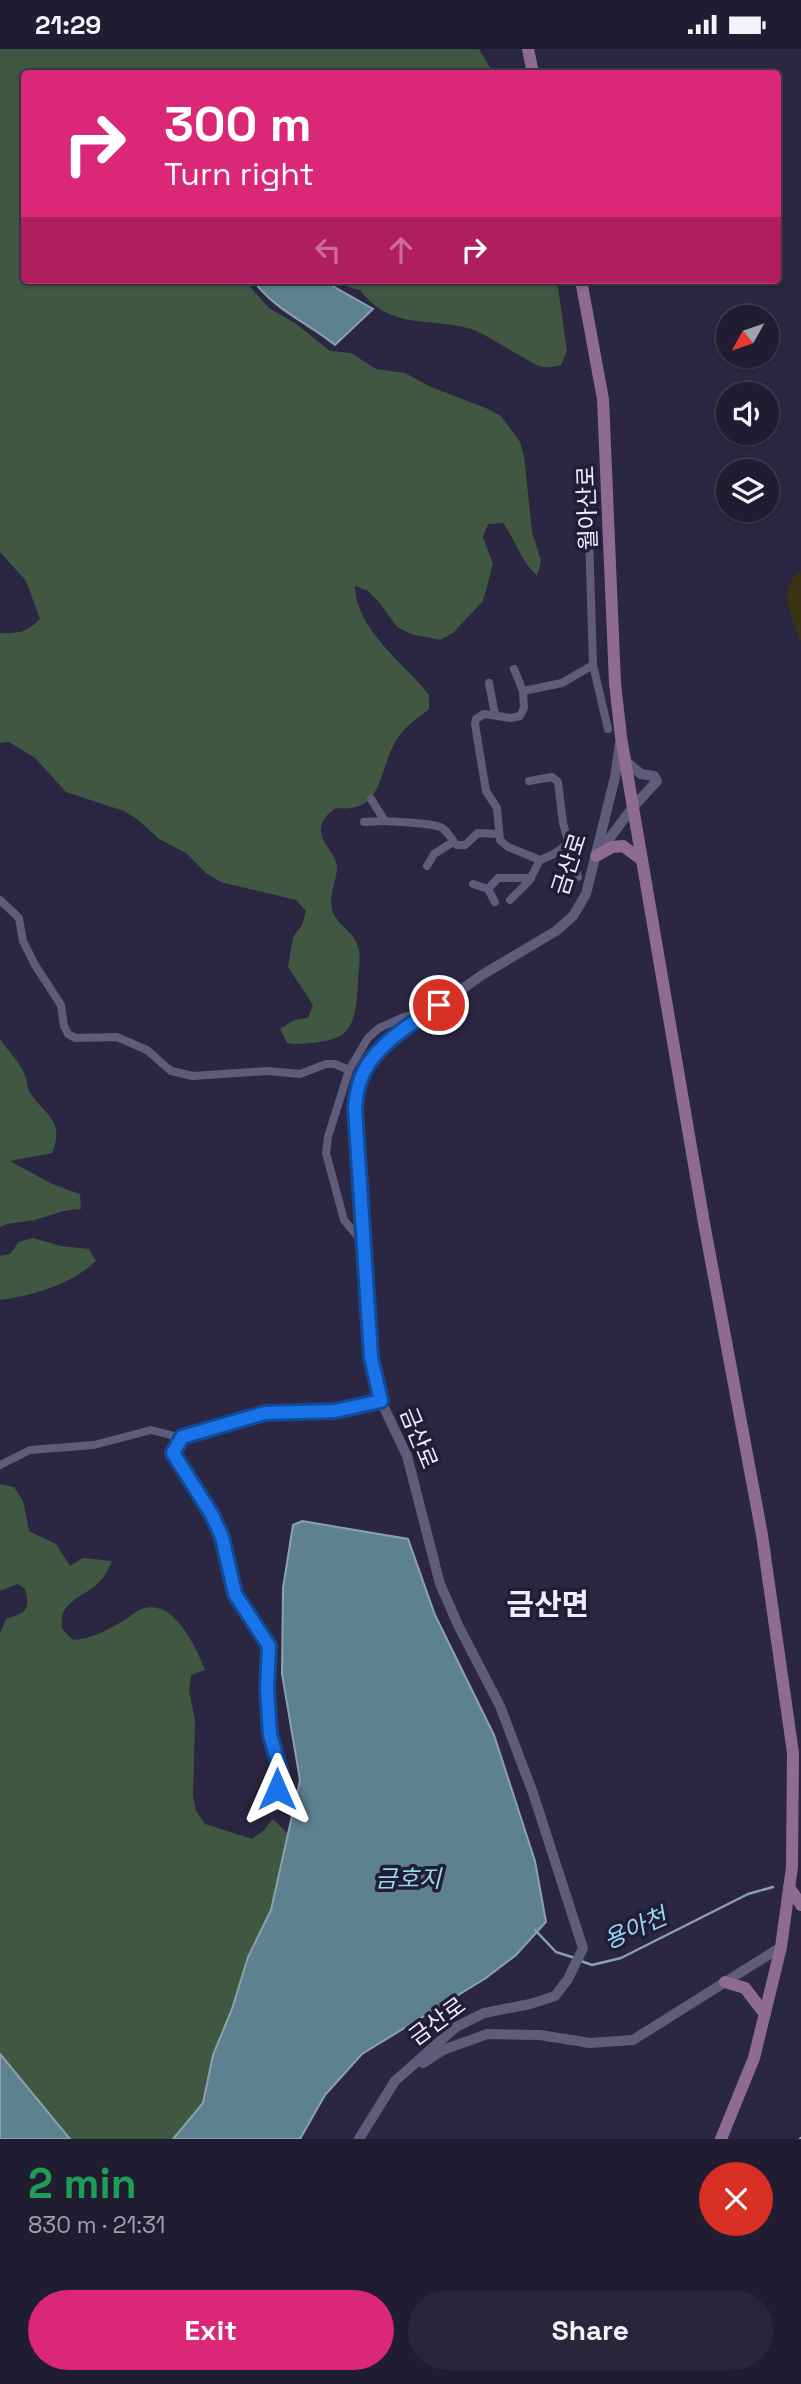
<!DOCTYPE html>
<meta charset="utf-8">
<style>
:root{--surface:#201d32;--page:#28263a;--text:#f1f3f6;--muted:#a2a2ac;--line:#3d3b4d;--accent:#db2777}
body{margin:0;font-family:"Space Grotesk","Noto Sans KR",sans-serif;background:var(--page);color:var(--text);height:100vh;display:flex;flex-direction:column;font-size:26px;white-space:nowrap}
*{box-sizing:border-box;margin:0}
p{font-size:23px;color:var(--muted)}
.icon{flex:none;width:38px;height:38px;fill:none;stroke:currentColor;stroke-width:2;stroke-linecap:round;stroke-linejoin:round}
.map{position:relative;height:2090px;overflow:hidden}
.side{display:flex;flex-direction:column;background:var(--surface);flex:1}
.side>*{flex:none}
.banner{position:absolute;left:21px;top:21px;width:760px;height:214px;border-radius:7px;box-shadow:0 2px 5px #0004,0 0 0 2px var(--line);background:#db2777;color:#fff;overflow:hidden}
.needle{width:46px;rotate:230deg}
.buttons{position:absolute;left:716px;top:256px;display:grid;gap:14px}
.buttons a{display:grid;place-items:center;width:63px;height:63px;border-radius:50%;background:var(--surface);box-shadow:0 2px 5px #0004,0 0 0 2px var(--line);font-size:35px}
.pin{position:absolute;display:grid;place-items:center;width:60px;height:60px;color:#fff;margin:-30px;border:4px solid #fff;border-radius:50%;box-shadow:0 2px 7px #0007}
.me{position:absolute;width:77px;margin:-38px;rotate:0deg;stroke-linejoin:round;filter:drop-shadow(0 0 5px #0008)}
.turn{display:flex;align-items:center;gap:24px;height:147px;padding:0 28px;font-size:32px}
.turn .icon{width:91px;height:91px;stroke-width:2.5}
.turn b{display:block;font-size:49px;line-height:60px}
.lanes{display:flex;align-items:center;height:66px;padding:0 28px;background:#0003;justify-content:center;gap:35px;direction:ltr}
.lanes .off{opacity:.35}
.round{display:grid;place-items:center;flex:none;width:74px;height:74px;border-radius:37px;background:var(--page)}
.overview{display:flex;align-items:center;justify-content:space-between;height:119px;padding:0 28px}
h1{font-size:42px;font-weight:600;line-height:52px;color:#1e9e55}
.cta{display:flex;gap:14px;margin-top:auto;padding:14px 28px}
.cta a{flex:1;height:80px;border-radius:42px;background:var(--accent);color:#fff;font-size:28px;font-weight:600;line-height:80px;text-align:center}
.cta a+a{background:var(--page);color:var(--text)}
.status{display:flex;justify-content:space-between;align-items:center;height:49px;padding:0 35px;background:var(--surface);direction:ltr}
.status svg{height:19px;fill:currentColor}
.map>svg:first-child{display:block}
</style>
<div class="status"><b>21:29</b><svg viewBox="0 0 49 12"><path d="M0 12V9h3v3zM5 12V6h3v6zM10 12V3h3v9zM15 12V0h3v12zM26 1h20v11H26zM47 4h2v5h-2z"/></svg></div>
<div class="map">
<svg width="801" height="2090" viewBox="0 0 801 2090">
<rect width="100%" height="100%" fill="#2b2742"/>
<g fill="#405742">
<path d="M0,0H479L493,24H24V231H244L269,259L295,274L330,302L351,304L376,320L405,324L431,338L488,360L501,367L520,393L524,407L532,482L541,512L537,527C520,511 516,492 503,474L488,475L483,488L493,515L483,552L453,584L440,591L411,585L397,578L379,553L368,542L355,537C356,582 404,613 429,646V660C418,669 404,678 397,690C377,722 385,764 336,759C328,765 322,769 321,780C320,795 336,803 337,818C337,833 326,851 334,866C342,879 356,885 359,901C361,911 358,922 358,933C357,948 357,973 344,984C333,994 300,996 287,994L280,980L294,971L308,969L313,956L288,918L293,888L302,876L306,862L296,851L221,833L207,825L186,804L159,790L137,770L124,762L66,743L35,709L9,693L0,694V584C18,585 27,583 40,570L26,532L0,503Z"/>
<path d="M342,231H557L567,302L561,316C556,317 550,319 545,318C535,318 529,311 521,307C505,299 491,288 474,281C433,267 391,283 360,241L348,238Z"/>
<path d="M0,990C8,1002 19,1012 25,1026C27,1031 27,1038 29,1042C44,1067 66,1070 52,1104L10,1112L52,1135L80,1145L81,1160C61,1161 56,1165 38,1170C25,1174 12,1172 0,1178Z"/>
<path d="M33,1189L61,1197L89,1200L96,1212C70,1236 35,1246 0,1251V1207L10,1205L19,1193Z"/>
<path d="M0,1435L14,1438L23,1452L29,1482L56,1495L70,1517L83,1509L112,1512C100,1546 74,1542 63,1564C61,1568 62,1575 62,1580L73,1591C93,1590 111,1579 128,1569C132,1566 136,1562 141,1560C174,1548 196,1598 205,1621L191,1626L189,1642L195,1672L193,1747L196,1762L205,1775L252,1790L264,1781L273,1770L288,1785L271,1861L249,1908L232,1960L213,2006L203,2054L173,2090H70L0,2005V1585L6,1570C25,1564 31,1562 25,1540L18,1535L0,1542Z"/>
</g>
<path fill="#3a3212" d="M801,523V593C794,572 774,537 801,523Z"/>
<g fill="#5e818f" stroke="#8aa1b0" stroke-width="2">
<path d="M253,231H322L373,260L335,296C307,273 274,261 253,231Z"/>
<polygon points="302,1472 408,1490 435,1566 494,1686 535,1812 546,1873 516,1906 486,1929 362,2005 325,2046 300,2090 173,2090 203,2054 213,2006 232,1960 248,1908 271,1861 300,1731 282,1625 283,1539 293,1476"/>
<polygon points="0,2005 70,2090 0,2090"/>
</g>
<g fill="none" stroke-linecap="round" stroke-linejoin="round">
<g stroke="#8aa1b0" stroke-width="2.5">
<polyline points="535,1881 556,1903 575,1909"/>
<polyline points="581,1912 592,1916 621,1909 748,1845 773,1838"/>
<polyline points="800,2090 801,2089"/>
</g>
<g stroke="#5f5b7a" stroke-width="8">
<polyline points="589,486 593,616 608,680"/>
<polyline points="514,620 523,642"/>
<polyline points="489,634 495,666"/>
<polyline points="529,732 552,728 558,733 563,774 578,828"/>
<path d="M371,750L385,772C395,773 436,774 442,779C449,783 451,791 457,796H465L478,784L498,785"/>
<polyline points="364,773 385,772"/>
<polyline points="568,795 552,806 540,811 508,798 500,791 497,759 486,742 475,675 476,670 484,665 511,669 520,667 524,659 523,642 562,634 593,616"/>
<polyline points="427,817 434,805 453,793"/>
<polyline points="473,835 488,840"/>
<polyline points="0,851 19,869 23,892 35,916 61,956 64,977 68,985 75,989 117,988 147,1001 171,1022 193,1027 268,1022 300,1025 326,1015 335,1015 349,1021"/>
<polyline points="510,851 529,832 540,811"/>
<polyline points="495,853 488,840 498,829 531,829"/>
<polyline points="363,1194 344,1171 326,1104 328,1088 349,1021 368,989 379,979 404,968 428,964"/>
<polyline points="0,1416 30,1401 94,1396 151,1381 182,1389"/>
<polyline points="272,1757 281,1723 270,1686 267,1639 269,1597 235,1545 221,1488 212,1466 173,1404 182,1389 265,1364 335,1362 381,1352"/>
</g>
<g stroke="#5f5b7a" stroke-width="10">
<polyline points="600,802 633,758 657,732 654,727 641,725 625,712"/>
<polyline points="423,2014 443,2001 487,1985 540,1986 590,1994 633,1991 781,1898"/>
<polyline points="359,2090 395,2032 456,1978 484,1964 530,1955 555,1947 568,1930 583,1899 533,1744 500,1657 459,1578 440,1535 407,1407 381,1352 374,1327 355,1059 360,1031 374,1008 399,985 482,926 556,882 573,867 586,845 615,728 620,694"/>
</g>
<g stroke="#8d6b92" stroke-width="12">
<polyline points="528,0 533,24"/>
<polyline points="581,231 603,350 615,634 621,688 704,1174 762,1486 793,1704 792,1818 781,1898 754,2009 721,2090"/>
<polyline points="596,807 612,798 623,797 642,811"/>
<polyline points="789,1838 801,1856"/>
<polyline points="725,1933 745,1939 765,1965"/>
</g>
</g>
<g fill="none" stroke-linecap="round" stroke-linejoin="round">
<g stroke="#114b97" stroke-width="18">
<path id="route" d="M277,1740L281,1723L270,1686L267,1639L269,1597L235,1545L222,1488L212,1466L173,1404L182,1388L265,1364L335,1362L381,1352L371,1308L355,1059C356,1051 357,1040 360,1032C371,998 411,975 439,956"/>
</g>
<use href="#route" stroke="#1a73e8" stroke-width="12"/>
</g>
<g text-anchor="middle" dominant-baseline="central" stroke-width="7" stroke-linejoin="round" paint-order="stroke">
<g font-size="23" fill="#efedfc" stroke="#211d37">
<text transform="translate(587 459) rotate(-92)">월아산로</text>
<text transform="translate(569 815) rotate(-72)">금산로</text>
<text transform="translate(419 1389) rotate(68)">금산로</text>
<text transform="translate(437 1972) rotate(-36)">금산로</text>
</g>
<g font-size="24" font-style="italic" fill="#96d7f0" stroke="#211d37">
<text x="408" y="1829">금호지</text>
<text transform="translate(635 1879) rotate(-24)">용아천</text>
</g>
<g font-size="30" font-weight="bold" fill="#efedfc" stroke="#211d37">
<text x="548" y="1555">금산면</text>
</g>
</g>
</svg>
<div class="buttons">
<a><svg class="needle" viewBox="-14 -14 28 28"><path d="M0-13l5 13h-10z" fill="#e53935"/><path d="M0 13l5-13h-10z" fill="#a2a2ac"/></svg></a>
<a><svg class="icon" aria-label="sound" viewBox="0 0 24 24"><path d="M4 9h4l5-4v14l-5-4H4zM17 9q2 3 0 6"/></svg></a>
<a><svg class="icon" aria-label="layers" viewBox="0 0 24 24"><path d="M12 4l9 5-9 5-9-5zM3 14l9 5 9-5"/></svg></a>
</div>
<div class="pin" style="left:439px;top:956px;background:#d93025"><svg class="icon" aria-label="arrive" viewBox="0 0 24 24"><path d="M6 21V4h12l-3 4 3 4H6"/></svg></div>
<svg class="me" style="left:277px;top:1740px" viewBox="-20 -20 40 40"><path d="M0-17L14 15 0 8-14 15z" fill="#1a73e8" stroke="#fff" stroke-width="4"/></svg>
<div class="banner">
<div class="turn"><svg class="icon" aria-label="right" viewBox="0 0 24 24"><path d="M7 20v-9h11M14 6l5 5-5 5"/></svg><div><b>300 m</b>Turn right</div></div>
<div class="lanes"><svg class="icon off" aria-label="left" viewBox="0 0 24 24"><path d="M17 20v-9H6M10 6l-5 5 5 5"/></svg><svg class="icon off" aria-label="ahead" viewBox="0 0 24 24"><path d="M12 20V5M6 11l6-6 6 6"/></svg><svg class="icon" aria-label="right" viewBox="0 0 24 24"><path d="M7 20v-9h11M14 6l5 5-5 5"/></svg></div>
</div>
</div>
<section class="side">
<div class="overview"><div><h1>2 min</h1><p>830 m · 21:31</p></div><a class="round" style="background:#d93025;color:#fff"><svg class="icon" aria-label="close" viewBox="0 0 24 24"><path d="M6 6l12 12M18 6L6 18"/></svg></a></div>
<div class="cta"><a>Exit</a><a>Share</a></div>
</section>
